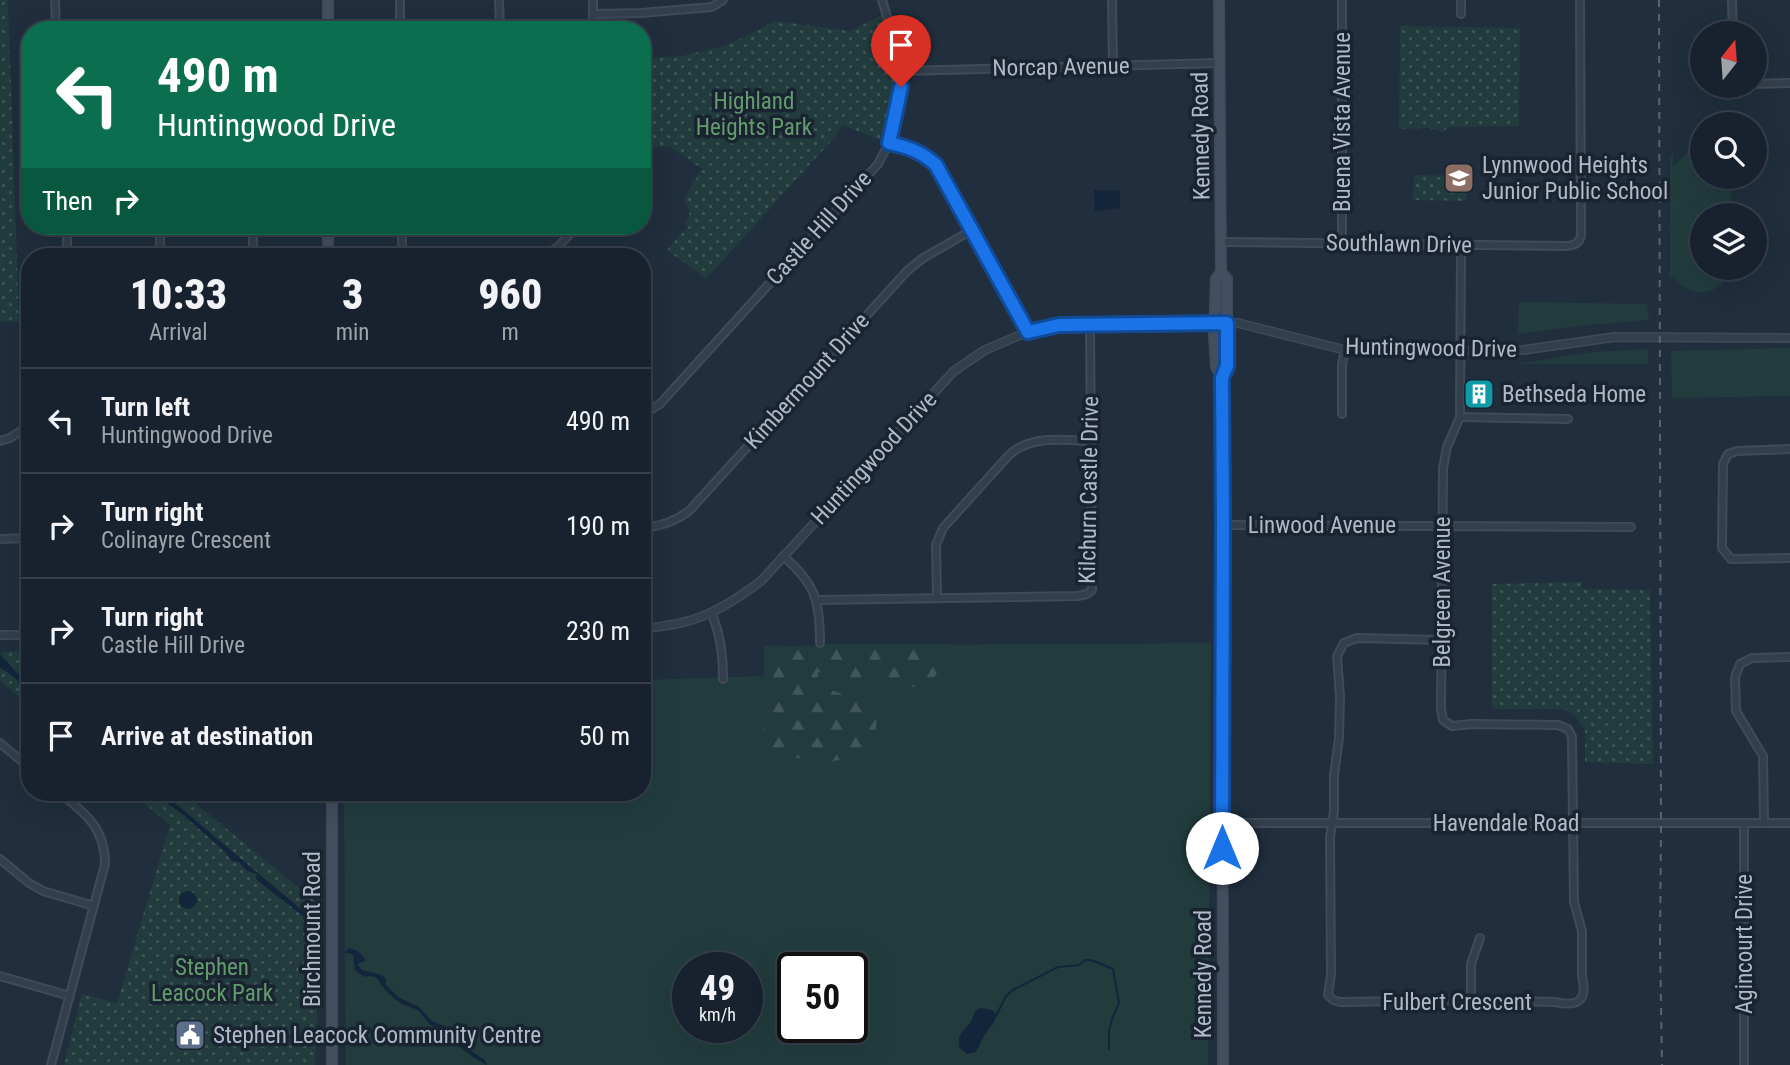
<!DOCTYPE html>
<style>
:root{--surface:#18222e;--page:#252f3a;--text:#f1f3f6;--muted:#9fa4aa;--line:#363f4a}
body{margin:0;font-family:"Roboto Condensed",sans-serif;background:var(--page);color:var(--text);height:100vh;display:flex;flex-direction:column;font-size:26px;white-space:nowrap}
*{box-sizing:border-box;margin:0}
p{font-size:23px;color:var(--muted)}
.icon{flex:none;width:38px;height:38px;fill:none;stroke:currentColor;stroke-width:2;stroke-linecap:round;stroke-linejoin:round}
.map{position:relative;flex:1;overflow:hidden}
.side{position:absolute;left:21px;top:248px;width:630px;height:553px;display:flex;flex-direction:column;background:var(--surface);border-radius:28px;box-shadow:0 7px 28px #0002,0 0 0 2px var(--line)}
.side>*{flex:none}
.top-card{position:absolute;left:21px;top:21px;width:630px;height:214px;border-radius:28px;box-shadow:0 7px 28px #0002,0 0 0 2px var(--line);background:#0b6e4f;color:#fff;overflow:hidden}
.needle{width:46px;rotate:17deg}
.controls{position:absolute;left:1690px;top:21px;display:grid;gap:14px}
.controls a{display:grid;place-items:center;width:77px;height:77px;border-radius:50%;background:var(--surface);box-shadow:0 7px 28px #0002,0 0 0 2px var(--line);font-size:35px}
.speed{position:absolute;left:672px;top:952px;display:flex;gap:14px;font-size:35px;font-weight:700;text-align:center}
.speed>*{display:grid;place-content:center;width:91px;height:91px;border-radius:50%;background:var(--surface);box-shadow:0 7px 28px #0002,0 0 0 2px var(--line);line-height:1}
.speed small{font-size:18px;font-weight:400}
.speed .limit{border:4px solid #111;border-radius:10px;background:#fff;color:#111}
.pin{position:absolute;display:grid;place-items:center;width:60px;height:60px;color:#fff;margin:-72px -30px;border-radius:50% 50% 50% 0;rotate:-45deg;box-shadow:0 0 7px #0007}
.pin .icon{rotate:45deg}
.me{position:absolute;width:77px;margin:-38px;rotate:0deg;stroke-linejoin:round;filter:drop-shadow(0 0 5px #0008)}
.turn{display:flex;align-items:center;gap:24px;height:147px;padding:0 21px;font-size:32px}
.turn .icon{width:91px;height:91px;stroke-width:2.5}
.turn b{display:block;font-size:49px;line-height:60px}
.then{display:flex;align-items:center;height:66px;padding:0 21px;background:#0003;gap:14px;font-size:26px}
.eta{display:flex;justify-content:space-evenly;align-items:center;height:119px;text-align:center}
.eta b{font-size:42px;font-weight:800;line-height:49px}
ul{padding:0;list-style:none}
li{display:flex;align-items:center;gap:21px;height:105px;padding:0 21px;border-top:2px solid var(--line)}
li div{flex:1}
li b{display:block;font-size:26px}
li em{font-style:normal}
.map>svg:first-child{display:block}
</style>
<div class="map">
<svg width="1790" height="1065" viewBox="0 0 1790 1065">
<defs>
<pattern id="forest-firs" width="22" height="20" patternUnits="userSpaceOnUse" patternTransform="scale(1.75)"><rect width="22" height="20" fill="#223c3e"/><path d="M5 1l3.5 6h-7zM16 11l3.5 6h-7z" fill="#405658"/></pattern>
<pattern id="park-dots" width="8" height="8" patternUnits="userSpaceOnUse" patternTransform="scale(1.75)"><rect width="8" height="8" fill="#223c3e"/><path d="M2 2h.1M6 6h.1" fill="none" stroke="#405658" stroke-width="1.8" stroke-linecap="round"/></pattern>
</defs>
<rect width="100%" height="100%" fill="#202e3d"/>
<g fill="#223c3e" fill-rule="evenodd">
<path d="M1703,151V177H1730L1731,215H1703V268H1731C1722,296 1691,301 1674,277L1670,278V154H1673V166L1688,153Z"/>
<polygon points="1519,302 1647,304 1649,320 1579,326 1518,334"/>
<polygon points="1790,348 1790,396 1672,398 1671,351"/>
<polygon points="1648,349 1648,364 1516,364 1592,352"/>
<path d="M1211,643L1208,1065H346L344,793H642V680L764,676V646ZM688,968H747V1027H688ZM793,968H852V1027H793Z"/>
</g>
<polygon fill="url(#forest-firs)" points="829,644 947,644 941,668 926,688 882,684 818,672 818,684 879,710 875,732 861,755 821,764 789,756 777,759 764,728 771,645 812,648"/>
<g fill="url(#park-dots)">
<polygon points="0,0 8,0 19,322 0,322"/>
<polygon points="884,14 896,72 896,92 883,141 842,125 835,137 706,279 667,250 688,226 685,225 690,212 684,198 692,185 692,181 694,182 702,169 669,146 643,148 642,58 682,56 727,45 776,21 850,31"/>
<polygon points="1400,26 1520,28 1519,126 1448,127 1443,132 1429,128 1399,129"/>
<polygon points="1414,175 1466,176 1466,201 1413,200"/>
<polygon points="1582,582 1583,589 1650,590 1653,764 1585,762 1585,730 1576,717 1570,712 1563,709 1492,709 1492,584"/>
<polygon points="22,650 30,657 30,706 0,681 0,653"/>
<polygon points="132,793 183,793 315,901 319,953 315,1065 64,1065 82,994 117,1003 170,825"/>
</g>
<g fill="#13253b">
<polygon points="1094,190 1120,191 1120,208 1095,211"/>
<polygon points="0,654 16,672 30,682 30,692 9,673 0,668"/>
<polygon points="153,793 163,793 316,922 317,926 314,931 311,926 312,923 258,881 256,878 257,874 247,871 239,862 232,861 224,851 181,813"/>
<circle cx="188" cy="900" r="9"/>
<polygon points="349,948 358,951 365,959 365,961 357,964 362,970 382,975 386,979 386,985 398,997 419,1007 432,1021 444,1026 470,1050 485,1060 487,1065 474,1058 452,1041 449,1035 429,1024 418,1010 402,1004 395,999 386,991 376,977 369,976 364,977 355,970 353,954 345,953"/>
<path d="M980,1008C1009,1010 991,1024 984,1036C981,1041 979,1047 976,1052L967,1054L959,1047V1038L962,1032L971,1022L975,1011Z"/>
</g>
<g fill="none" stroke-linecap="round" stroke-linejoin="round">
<polyline stroke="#13253b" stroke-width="2" points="996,1016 1006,996 1013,990 1058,967 1079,965 1085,960 1091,960 1113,969 1119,1003 1112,1019 1109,1030 1109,1049"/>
<g stroke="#404b58" stroke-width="10">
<g id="minor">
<polyline points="55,0 56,30"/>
<polyline points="499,0 500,30"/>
<polyline points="593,0 593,30"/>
<polyline points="1112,0 1113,66"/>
<polyline points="1342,0 1342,243"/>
<polyline points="1461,0 1461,14"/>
<polyline points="1732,0 1733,33"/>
<polyline points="593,14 641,13 712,7 723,0"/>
<polyline points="400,30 400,0"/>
<polyline points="904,71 1219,63"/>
<polyline points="1755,84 1790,83"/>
<path d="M889,143C908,148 923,151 936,165L1028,333"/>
<polyline points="67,226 67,257"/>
<polyline points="160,226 160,256"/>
<polyline points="402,226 402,257"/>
<path d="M1221,242L1567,246C1575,245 1580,243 1581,235L1580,0"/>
<polyline points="67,256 164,256 185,257"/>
<polyline points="253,257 253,226"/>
<polyline points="541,257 558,247 577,226"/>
<polyline points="1342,414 1342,364 1345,350"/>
<polyline points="642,415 660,404 878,164 889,143 904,71 882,0"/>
<polyline points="1460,417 1568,419"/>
<polyline points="0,441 10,438 30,425"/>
<polyline points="1790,449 1737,451 1728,454 1723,464 1722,548 1731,559 1790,558"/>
<polyline points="1223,525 1631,527"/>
<path d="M642,528C661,526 674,522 689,511L907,271L923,258L972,230"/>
<polyline points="0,539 30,538"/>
<path d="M783,556C816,584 820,602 820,643"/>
<path d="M937,597L936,545L943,528L1009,455C1030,435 1062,440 1090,441"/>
<polyline points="817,600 1078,596 1087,594 1092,590 1090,324"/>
<path d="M711,613C721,634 723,656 723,679"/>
<path d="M1442,640L1357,638L1344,643L1337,656L1340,696L1339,738L1334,775V811L1330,837L1331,974L1328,995L1333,1000L1340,1002L1471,1000L1555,1002C1578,1007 1588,1001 1582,976V931L1574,902L1572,737L1568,729L1558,725L1472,724L1452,726L1443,720L1441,709L1443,468L1447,447L1460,417L1461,244"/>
<polyline points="0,743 30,768"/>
<polyline points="1222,823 1790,823"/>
<polyline points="1744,823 1744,1065"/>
<polyline points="1764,823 1763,756 1736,711 1735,677 1740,664 1752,658 1790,657"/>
<polyline points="0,859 29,883 43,891 94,906"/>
<polyline points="0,976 70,996"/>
<polyline points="1471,1000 1471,964 1480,938"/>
<path d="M51,1065L105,864C105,828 86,814 60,793"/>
</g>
</g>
<g stroke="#404b58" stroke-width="10">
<g id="tertiary">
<path d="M642,628C693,626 721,611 761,581L954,371L985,350L1020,335L1060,325L1238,323L1345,350L1394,352L1523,350L1615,337L1790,338"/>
<polyline points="0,635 30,635"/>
</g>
</g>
<g stroke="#404b58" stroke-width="12">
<g id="secondary">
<polyline points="328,0 328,30"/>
<polyline points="1219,0 1221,272 1227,279 1227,366 1222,378 1223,1065"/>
<polyline points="328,257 328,226"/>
<polyline points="1221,272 1216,279 1214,336 1216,367 1222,378"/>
<polyline points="332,793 332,1065"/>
</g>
</g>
<use href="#minor" stroke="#343f4d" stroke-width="6"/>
<use href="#tertiary" stroke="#343f4d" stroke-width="7"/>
<use href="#secondary" stroke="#424f60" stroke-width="9"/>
<polyline stroke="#566474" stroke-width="2" stroke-dasharray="7 7" stroke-linecap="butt" points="1659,0 1661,829 1660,943 1662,1065"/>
</g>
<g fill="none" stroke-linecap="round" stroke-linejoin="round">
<g stroke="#114b97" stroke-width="18">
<path id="route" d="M901,87L889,143C908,147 922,152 936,165L1028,332L1059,325L1227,323V366L1222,378L1223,525L1222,848"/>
</g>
<use href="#route" stroke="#1a73e8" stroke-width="12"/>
</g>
<defs>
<g id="school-square" transform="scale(1.575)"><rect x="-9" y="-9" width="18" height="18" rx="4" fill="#8d6e63" stroke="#1a2431"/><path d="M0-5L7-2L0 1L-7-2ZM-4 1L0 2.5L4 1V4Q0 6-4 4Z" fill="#fff"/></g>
<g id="building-square" transform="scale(1.575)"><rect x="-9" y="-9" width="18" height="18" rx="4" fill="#0f9aa8" stroke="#1a2431"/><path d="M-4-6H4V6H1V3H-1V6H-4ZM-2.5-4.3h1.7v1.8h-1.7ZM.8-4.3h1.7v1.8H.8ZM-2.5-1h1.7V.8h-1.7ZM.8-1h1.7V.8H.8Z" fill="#fff"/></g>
<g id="civic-square" transform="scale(1.575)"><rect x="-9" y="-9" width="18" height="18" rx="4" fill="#5c6f8a" stroke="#1a2431"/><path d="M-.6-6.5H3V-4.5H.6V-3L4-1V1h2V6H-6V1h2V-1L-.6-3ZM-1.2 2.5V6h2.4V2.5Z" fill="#fff"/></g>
</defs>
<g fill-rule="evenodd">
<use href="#school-square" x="1459" y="178"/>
<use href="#building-square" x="1479" y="394"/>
<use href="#civic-square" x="190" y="1035"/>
</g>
<g text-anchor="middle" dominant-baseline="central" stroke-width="7" stroke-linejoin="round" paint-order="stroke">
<g font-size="23" fill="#afbac8" stroke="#1a2431">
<text transform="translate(1061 67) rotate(-1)">Norcap Avenue</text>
<text transform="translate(1342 122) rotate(-90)">Buena Vista Avenue</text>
<text transform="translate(1201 136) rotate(-91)">Kennedy Road</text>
<text transform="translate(819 228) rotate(-48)">Castle Hill Drive</text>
<text transform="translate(1399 244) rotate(1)">Southlawn Drive</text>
<text transform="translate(1431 348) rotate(1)">Huntingwood Drive</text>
<text transform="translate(807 381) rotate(-48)">Kimbermount Drive</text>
<text transform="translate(874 458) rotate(-47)">Huntingwood Drive</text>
<text transform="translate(1089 490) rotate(-89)">Kilchurn Castle Drive</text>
<text x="1322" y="525">Linwood Avenue</text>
<text transform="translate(1442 592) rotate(-90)">Belgreen Avenue</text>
<text x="1506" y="823">Havendale Road</text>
<text transform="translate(312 929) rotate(-90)">Birchmount Road</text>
<text transform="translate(1744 944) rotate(-90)">Agincourt Drive</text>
<text transform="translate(1203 974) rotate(-90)">Kennedy Road</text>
<text x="1457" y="1002">Fulbert Crescent</text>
</g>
<g font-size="23" fill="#649b6e" stroke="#1a2431">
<text x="754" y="101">Highland<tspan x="754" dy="26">Heights Park</tspan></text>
<text x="212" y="967">Stephen<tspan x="212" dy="26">Leacock Park</tspan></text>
</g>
<g font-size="23" fill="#afbac8" stroke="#1a2431" text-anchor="start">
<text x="1482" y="165">Lynnwood Heights<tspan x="1482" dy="26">Junior Public School</tspan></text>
<text x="1502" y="394">Bethseda Home</text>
<text x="213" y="1035">Stephen Leacock Community Centre</text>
</g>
</g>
</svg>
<div class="controls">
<a><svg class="needle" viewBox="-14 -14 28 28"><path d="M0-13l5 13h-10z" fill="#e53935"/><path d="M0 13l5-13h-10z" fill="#9fa4aa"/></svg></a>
<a><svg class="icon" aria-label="search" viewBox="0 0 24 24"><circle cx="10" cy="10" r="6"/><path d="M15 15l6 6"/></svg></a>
<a><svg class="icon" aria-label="layers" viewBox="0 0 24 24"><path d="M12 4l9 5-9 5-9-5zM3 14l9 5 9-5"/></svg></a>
</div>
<div class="speed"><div>49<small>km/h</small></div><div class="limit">50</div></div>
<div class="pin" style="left:901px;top:87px;background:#d93025"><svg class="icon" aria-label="arrive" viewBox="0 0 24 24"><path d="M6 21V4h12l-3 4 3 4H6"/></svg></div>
<svg class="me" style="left:1222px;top:848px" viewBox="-20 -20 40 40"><circle r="19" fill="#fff"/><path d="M0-13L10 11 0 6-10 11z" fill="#1a73e8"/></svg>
<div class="top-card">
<div class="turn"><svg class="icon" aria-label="left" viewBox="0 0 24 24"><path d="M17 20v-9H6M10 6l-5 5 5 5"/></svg><div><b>490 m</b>Huntingwood Drive</div></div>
<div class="then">Then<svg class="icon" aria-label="right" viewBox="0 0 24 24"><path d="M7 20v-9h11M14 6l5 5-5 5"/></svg></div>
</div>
<section class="side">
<div class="eta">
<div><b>10:33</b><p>Arrival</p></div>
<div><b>3</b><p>min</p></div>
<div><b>960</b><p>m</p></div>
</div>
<ul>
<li><svg class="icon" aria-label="left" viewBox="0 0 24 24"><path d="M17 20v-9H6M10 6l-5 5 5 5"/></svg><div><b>Turn left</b><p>Huntingwood Drive</p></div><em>490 m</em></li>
<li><svg class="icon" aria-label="right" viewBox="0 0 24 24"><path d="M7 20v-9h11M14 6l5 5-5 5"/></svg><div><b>Turn right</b><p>Colinayre Crescent</p></div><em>190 m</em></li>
<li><svg class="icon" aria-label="right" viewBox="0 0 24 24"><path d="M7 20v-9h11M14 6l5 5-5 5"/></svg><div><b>Turn right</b><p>Castle Hill Drive</p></div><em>230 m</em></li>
<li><svg class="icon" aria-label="arrive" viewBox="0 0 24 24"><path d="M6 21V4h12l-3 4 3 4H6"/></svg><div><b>Arrive at destination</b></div><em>50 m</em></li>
</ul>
</section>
</div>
